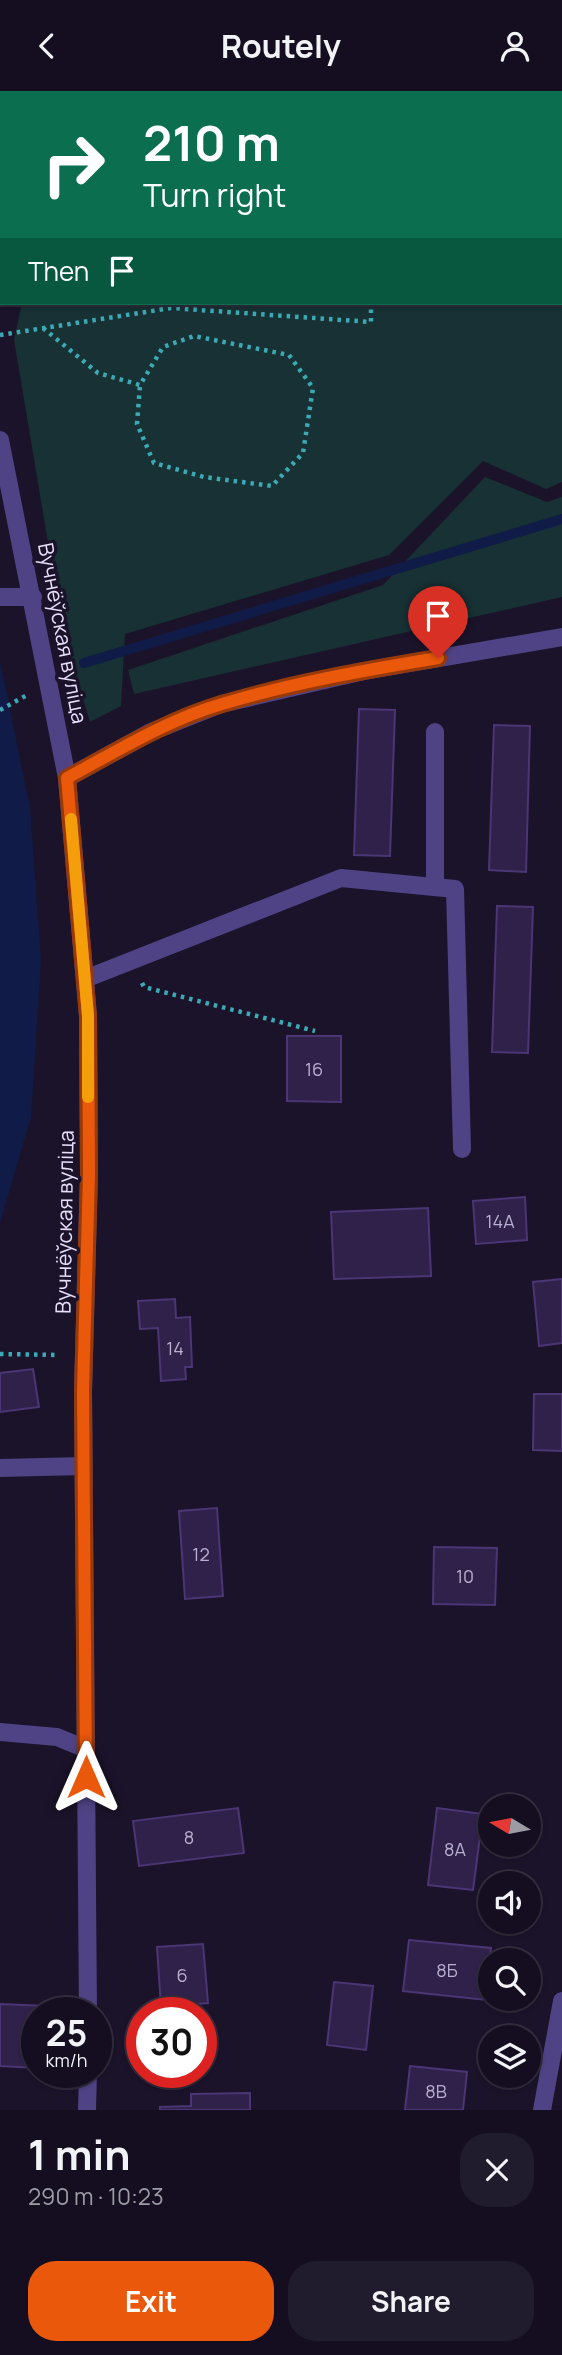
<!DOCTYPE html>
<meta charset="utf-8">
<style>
:root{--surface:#140e20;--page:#211c2d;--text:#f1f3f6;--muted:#9d9ca5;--line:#332e3e;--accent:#ea580c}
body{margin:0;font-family:Manrope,sans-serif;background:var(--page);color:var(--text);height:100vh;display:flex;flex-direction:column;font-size:26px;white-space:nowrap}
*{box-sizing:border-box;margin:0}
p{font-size:23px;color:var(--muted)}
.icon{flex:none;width:38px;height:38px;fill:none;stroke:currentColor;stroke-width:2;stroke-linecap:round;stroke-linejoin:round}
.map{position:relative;height:2019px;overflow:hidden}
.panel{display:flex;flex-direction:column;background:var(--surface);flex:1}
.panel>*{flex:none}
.hud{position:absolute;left:0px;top:0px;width:564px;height:214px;box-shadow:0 2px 5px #0004,0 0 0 2px var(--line);background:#0b6e4f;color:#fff;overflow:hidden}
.needle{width:46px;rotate:280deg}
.buttons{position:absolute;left:478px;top:1703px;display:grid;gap:14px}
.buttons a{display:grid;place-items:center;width:63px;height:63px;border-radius:50%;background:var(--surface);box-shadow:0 2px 5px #0004,0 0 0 2px var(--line);font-size:35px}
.speed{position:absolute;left:21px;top:1906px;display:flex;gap:14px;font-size:35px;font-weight:700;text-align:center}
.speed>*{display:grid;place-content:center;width:91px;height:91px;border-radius:50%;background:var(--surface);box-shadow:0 2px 5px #0004,0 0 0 2px var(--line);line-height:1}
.speed small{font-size:18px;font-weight:400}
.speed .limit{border:10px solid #d22;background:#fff;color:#111}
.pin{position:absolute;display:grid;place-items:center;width:60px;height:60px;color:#fff;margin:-72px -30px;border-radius:50% 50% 50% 0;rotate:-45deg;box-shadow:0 0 7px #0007}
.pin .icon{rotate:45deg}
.me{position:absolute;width:77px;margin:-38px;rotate:0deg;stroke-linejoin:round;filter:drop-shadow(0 0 5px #0008)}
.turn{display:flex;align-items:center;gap:24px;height:147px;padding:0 28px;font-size:32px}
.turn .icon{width:91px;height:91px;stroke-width:2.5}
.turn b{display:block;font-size:49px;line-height:60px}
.then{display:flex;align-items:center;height:66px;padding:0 28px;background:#0003;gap:14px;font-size:26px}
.round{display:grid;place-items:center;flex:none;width:74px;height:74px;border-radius:28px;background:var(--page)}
.headline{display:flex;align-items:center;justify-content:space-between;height:119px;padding:0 28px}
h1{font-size:42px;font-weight:700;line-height:52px}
.button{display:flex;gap:14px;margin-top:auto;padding:14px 28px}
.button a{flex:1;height:80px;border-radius:28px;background:var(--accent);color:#fff;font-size:28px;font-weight:700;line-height:80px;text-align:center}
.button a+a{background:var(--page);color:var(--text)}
header{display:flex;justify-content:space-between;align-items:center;height:91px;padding:0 28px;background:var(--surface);font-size:32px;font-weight:700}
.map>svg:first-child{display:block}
</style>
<header><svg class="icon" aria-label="back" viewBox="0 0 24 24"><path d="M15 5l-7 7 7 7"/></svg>Routely<svg class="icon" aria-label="person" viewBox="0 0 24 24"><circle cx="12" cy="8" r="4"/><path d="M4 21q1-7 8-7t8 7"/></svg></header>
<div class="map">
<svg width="562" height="2019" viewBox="0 0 562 2019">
<rect width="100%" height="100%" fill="#1b132a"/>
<g fill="#173134">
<polygon points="562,13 562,391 546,398 483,370 389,464 125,543 121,615 90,631 63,541 14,249 22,212 562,212"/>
<polygon points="485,386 547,411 562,406 562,506 134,603 128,579 383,494"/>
</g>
<polygon fill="#101c47" points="0,570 30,717 41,869 31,1026 0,1132"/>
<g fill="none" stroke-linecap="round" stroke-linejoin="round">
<polyline stroke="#101c47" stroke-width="10" points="84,572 562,428"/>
</g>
<g fill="#2f214a" stroke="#4b3574" stroke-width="2">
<polygon points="182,0 226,0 225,2"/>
<polygon points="359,618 395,619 390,765 354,764"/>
<polygon points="494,634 530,635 526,781 489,779"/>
<polygon points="497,815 533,816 528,962 492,961"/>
<polygon points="287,945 341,945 341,1011 287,1010"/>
<polygon points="525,1106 527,1149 476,1153 473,1110"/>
<polygon points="428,1117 431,1185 334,1188 331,1121"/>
<polygon points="562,1188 562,1252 539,1255 533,1191"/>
<polygon points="175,1208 176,1227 190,1226 192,1276 185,1276 186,1288 161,1290 158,1237 140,1238 138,1210"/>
<polygon points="33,1278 39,1316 0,1321 0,1282"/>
<polygon points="534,1303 562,1303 562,1360 533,1359"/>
<polygon points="217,1417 223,1505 185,1508 179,1420"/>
<polygon points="434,1456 497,1457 495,1514 433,1513"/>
<polygon points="238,1717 244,1762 139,1775 133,1730"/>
<polygon points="437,1717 483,1723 473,1799 428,1794"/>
<polygon points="409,1849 491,1857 486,1909 403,1900"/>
<polygon points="203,1853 208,1912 161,1916 157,1856"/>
<polygon points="334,1891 373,1895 366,1959 327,1954"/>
<polygon points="0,1913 47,1915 47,1922 37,1922 37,1977 0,1975"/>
<polygon points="410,1975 467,1981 463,2019 405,2019"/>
<polygon points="250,2002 250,2019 160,2019 160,2016 191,2015 191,2003"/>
</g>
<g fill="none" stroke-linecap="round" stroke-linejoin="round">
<g stroke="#3baab4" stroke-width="4.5" stroke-dasharray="3.5 5" stroke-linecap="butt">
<polyline points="377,2 377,0"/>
<polyline points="43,237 98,282 140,294 163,256 194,245 289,264 313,297 303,362 272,395 204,386 154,372 137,333 140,294"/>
<polyline points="0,244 171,217 371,231 371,212"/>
<polyline points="0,619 27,604"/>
<polyline points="142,892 144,896 315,940"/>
<polyline points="0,1263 59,1264"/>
</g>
<g stroke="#4f4385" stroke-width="18">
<polyline points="0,506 33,506"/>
<polyline points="435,641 435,796"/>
<polyline points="67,687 151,641 221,613 364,580 562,546"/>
<polyline points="85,888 341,787 455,798 462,1058"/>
<polyline points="0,1377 83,1375"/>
<polyline points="0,1641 57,1646 86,1658"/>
<polyline points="542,2019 562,1910"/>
</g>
<g stroke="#4f4385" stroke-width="18">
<polyline points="73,2 74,0"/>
<polyline points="0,152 2,147"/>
<polyline points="0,349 67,687 88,925 89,1083 83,1300 88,1922"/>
<polyline points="87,2019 88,1981"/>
</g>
</g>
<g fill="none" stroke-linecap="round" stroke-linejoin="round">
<g stroke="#983908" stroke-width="18">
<path id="route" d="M86,1686L83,1300L89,1083L88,925L67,687C117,660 167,629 222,613C292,592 366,579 438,567"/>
</g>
<use href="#route" stroke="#ea580c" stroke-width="12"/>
<polyline stroke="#f59e0b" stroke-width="12" points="71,728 88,925 88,1006"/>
</g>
<g text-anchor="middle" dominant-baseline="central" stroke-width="7" stroke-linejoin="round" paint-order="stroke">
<g font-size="18" fill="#b9b0d0">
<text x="314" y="978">16</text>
<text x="500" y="1130">14А</text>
<text x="175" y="1257">14</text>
<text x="201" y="1463">12</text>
<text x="465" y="1485">10</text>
<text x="189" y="1746">8</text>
<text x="455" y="1758">8А</text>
<text x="447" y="1879">8Б</text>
<text x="182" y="1884">6</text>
<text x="436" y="2000">8В</text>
</g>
<g font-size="21" fill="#e7dffc" stroke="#1b132a">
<text transform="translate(63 542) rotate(79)">Вучнёўская вуліца</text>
<text transform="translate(64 1131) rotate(-89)">Вучнёўская вуліца</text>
</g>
</g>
</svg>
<div class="buttons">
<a><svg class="needle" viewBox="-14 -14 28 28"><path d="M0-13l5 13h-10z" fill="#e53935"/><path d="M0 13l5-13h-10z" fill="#9d9ca5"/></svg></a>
<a><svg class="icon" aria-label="sound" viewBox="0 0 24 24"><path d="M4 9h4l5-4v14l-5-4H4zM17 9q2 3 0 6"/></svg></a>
<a><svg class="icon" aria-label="search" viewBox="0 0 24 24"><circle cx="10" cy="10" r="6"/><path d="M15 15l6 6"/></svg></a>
<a><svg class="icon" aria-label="layers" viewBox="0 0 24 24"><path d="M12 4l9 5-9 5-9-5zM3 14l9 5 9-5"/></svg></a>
</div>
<div class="speed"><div>25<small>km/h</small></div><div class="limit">30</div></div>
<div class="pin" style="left:438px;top:567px;background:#d93025"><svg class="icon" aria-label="arrive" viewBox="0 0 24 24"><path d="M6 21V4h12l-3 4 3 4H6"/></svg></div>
<svg class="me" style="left:86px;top:1686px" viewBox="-20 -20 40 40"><path d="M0-17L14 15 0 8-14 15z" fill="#ea580c" stroke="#fff" stroke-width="4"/></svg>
<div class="hud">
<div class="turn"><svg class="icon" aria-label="right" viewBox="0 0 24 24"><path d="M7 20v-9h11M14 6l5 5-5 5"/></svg><div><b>210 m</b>Turn right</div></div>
<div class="then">Then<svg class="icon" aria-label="arrive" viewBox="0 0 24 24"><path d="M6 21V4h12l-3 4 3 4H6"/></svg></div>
</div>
</div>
<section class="panel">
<div class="headline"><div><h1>1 min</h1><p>290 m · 10:23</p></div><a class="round"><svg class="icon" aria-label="close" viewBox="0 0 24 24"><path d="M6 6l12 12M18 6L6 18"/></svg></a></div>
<div class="button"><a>Exit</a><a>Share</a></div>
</section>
